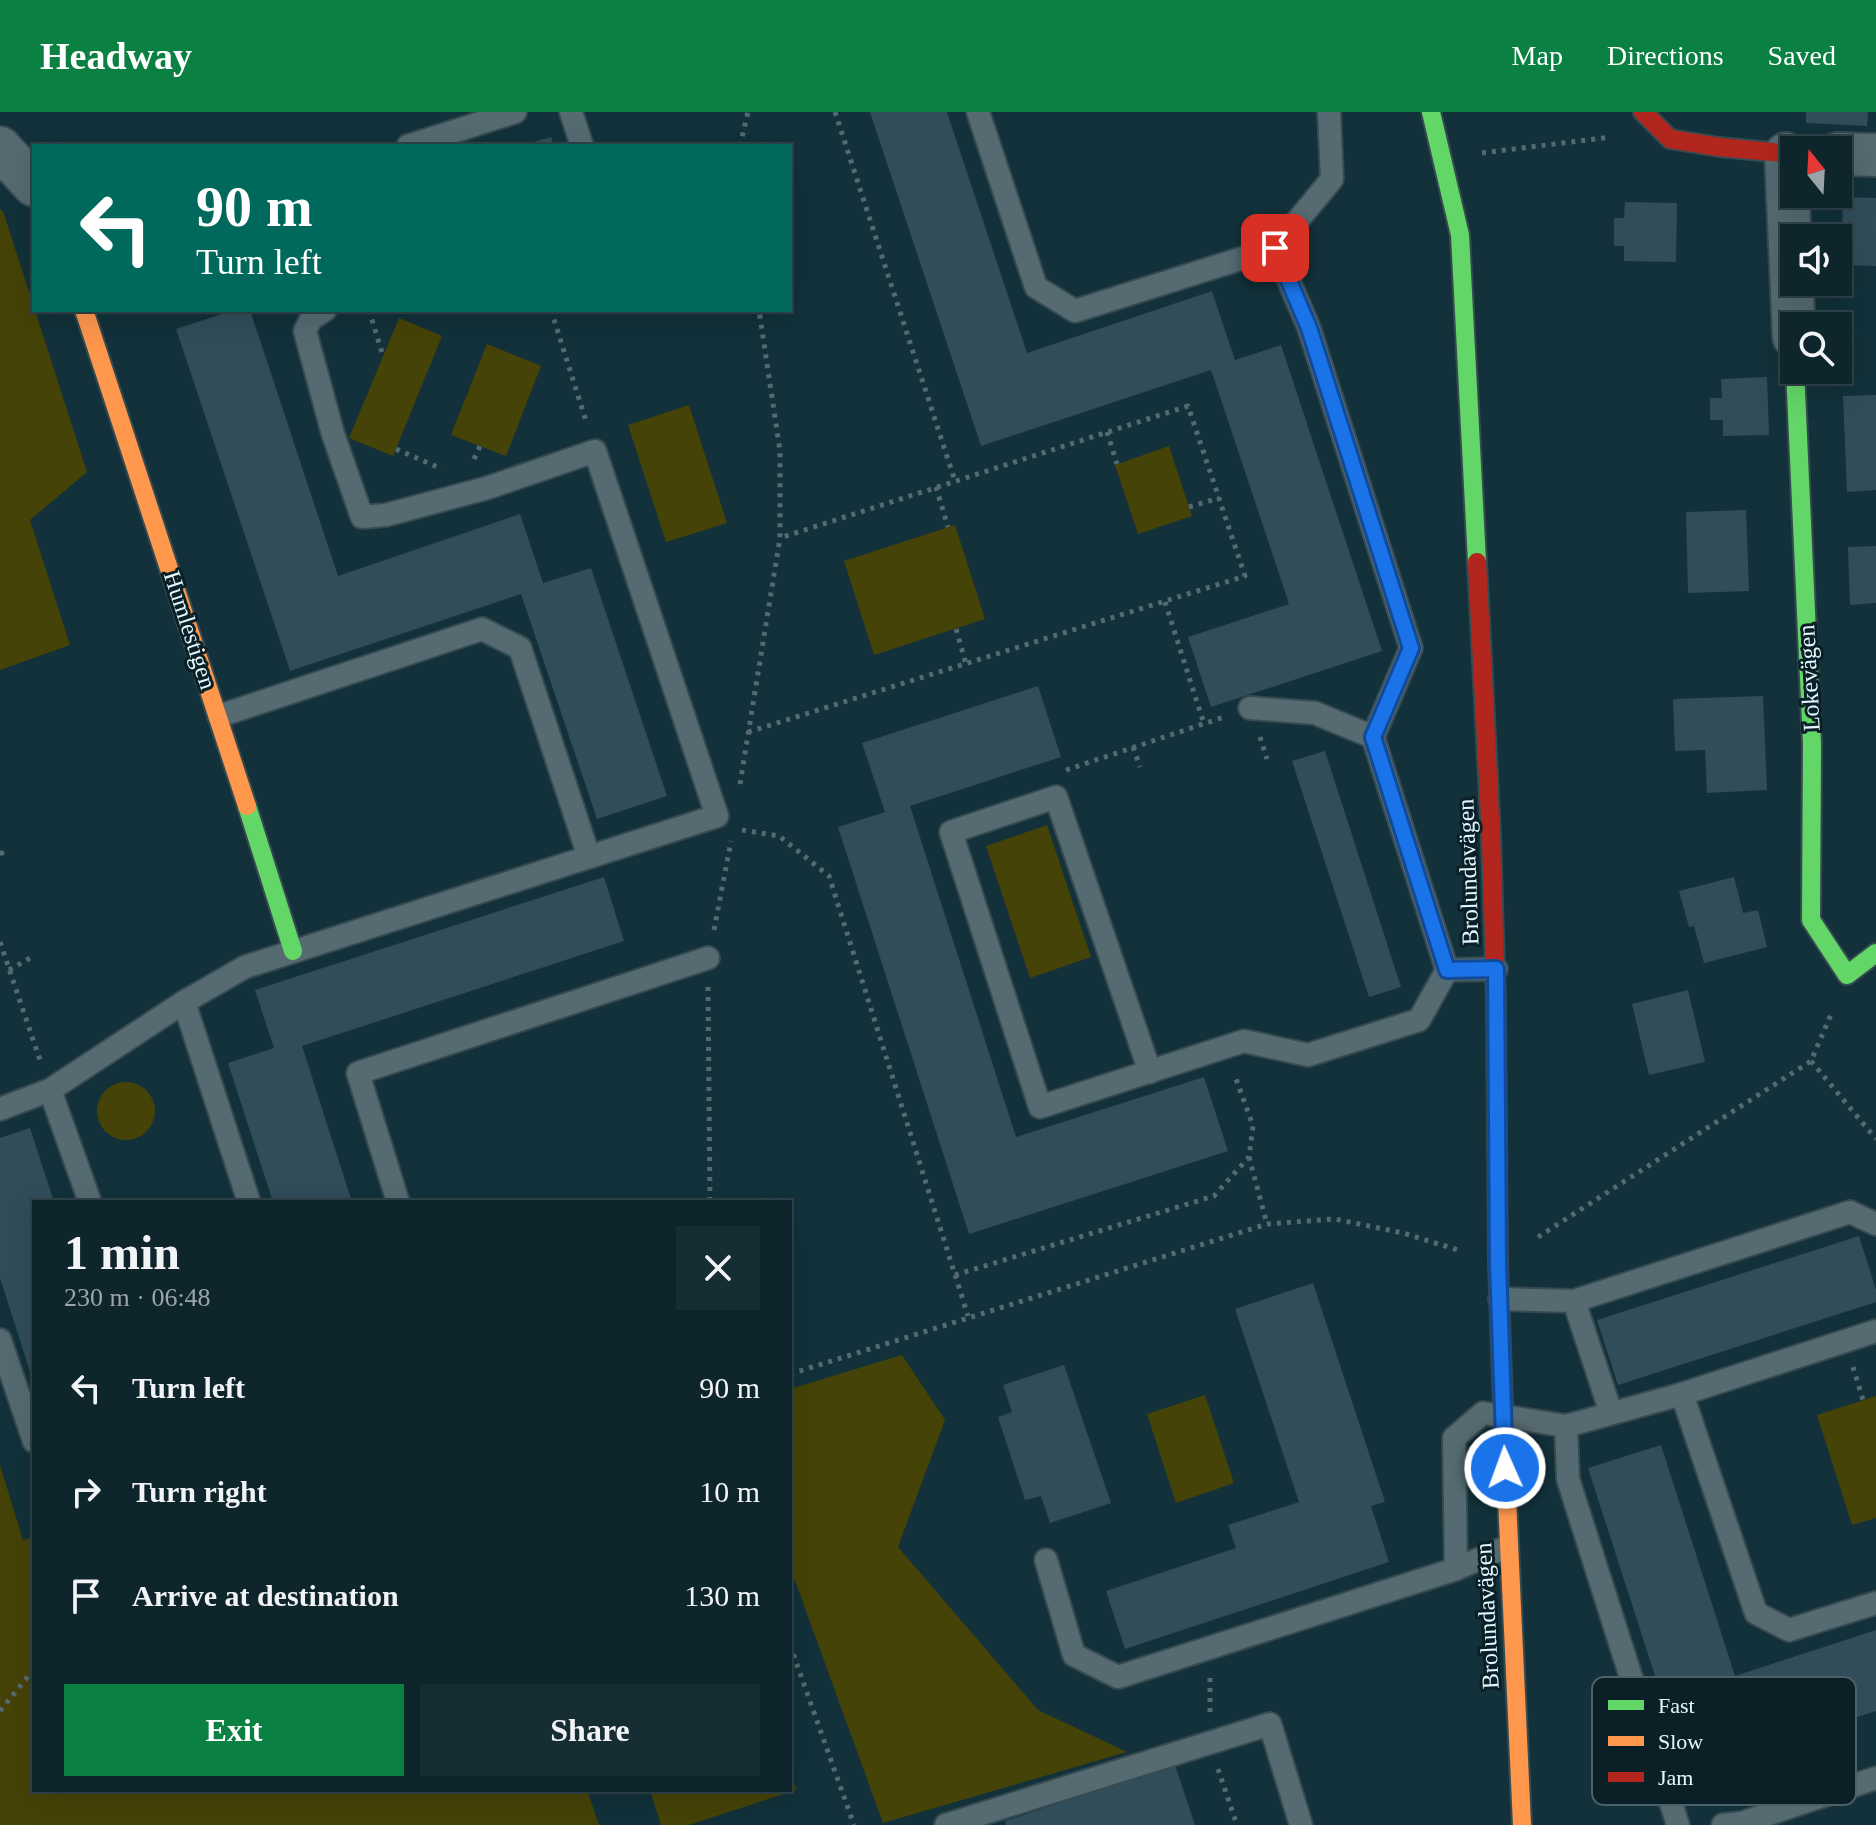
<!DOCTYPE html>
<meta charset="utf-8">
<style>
:root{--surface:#0e252c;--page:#172d34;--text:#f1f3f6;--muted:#9ba5a9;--line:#2e4248;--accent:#0b8043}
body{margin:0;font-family:"Times New Roman",serif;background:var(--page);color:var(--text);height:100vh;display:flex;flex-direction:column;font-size:30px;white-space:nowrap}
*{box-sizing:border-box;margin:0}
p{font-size:26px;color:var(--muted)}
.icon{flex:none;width:44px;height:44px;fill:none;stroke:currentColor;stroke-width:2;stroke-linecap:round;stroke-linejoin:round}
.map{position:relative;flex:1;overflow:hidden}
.side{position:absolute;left:32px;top:1088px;width:760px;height:592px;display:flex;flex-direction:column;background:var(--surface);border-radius:0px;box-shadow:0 8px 32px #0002,0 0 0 2px var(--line)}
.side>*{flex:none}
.top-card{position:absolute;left:32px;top:32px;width:760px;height:168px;border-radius:0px;box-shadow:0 8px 32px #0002,0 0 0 2px var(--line);background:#00695c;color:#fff;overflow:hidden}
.needle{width:52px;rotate:342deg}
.controls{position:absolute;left:1780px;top:24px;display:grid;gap:16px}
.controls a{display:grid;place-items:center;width:72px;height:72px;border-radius:0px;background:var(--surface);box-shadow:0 8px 32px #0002,0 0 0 2px var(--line);font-size:40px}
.pin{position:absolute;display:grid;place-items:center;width:68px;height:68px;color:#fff;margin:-34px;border-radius:16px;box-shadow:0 4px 12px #0006}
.me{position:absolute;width:88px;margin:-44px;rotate:358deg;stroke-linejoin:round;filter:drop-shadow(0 0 6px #0008)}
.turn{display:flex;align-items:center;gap:28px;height:168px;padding:0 32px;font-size:36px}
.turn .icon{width:104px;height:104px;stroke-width:2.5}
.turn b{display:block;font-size:56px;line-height:68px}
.round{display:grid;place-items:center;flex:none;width:84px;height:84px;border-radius:0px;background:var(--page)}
.headline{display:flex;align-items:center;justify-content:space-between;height:136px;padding:0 32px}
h1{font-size:48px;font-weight:700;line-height:60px}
.cta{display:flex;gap:16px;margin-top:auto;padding:16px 32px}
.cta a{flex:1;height:92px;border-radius:0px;background:var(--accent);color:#fff;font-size:32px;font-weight:700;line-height:92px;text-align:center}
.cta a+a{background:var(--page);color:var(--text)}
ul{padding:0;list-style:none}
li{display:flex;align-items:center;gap:24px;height:104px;padding:0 32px}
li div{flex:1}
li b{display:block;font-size:30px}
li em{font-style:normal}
header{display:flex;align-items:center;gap:48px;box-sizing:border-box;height:112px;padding:0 40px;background:var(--accent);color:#fff}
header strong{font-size:38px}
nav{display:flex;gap:44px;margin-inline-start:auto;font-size:28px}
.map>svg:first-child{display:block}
</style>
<header>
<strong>Headway</strong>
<nav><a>Map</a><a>Directions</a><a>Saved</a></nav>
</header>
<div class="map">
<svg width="1876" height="1713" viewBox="0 0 1876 1713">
<rect width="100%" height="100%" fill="#12313a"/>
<g fill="#464308">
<polygon points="0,97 3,99 87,360 30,408 70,533 0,558"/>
<polygon points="399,206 442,224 393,344 349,326"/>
<polygon points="487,232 541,254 506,344 451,323"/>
<polygon points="689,293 727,411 666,430 628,313"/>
<polygon points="1169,334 1192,404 1138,422 1115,353"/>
<polygon points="955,413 985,507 874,543 844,449"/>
<polygon points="1047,713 1091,845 1030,866 986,734"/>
<circle cx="126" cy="999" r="29"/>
<polygon points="902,1243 945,1308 898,1435 1038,1598 1127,1640 883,1711 790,1455 790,1277"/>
<polygon points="1205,1283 1234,1371 1176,1391 1147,1302"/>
<polygon points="1876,1284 1876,1406 1852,1413 1817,1303"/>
<polygon points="0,1353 23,1428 34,1425 34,1678 587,1678 599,1713 0,1713"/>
<polygon points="790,1659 796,1678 689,1713 661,1713 650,1678 790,1678"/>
</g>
<g fill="#314d5a">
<polygon points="870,0 947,0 1027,241 1212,179 1235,248 1281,233 1382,539 1211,595 1188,525 1289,492 1211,258 981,334"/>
<polygon points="1806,0 1868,0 1867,14 1806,11"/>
<polygon points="551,25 554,34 524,34 524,33"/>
<polygon points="1843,85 1876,86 1876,154 1841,153"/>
<polygon points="1625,90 1677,91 1676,150 1624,149 1624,134 1614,134 1614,106 1624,106"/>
<polygon points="224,198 250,198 338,464 520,402 543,471 591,456 667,684 597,707 521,482 290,559 176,217 225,201"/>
<polygon points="1767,265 1769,323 1723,324 1723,308 1710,308 1710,286 1722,286 1721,267"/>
<polygon points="1876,283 1876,378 1847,380 1843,284"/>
<polygon points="1746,398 1749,479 1688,481 1686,400"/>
<polygon points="1876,434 1876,491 1850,493 1848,435"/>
<polygon points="1038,574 1061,645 910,694 1016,1025 1204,965 1228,1039 969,1122 838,715 885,700 862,631"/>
<polygon points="1763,584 1767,678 1707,681 1705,638 1675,639 1673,587"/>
<polygon points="1325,639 1401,875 1369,885 1292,649"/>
<polygon points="604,765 624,829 302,934 352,1090 273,1090 228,951 274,936 255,878"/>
<polygon points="1734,765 1743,801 1758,798 1767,835 1704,851 1694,814 1689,815 1679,779"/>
<polygon points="1688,878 1705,950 1649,963 1632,892"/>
<polygon points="30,1016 54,1090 34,1090 33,1269 0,1166 0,1026"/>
<polygon points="1859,1124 1876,1178 1876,1190 1618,1273 1597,1208"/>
<polygon points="1313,1171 1385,1390 1371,1394 1389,1450 1125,1537 1106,1479 1236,1436 1228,1413 1299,1390 1235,1197"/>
<polygon points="1064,1253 1111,1391 1050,1411 1041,1384 1025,1388 998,1305 1012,1300 1003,1273"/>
<polygon points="1661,1333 1735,1564 1876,1518 1876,1599 1686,1660 1588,1356"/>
<polygon points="1175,1653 1195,1713 1006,1713 1005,1709"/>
</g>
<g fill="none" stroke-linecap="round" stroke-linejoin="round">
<g stroke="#374a50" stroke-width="26">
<g id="lane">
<polyline points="571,0 582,34"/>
<polyline points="978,0 1036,175 1075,199 1275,136 1332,67 1329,0"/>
<polyline points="408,34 515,0"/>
<polyline points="1250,596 1315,601 1373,625"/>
<polyline points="219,604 482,517 520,536 589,745"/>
<polyline points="1447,858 1496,857"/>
<polyline points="184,890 249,1090"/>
<polyline points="1150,960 1056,685 951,720 1040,995 1244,929 1308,943 1419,908 1447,858 1373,625 1411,536 1309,216 1275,136"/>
<polyline points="0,997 50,978"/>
<polyline points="90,1090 50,978 184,890 245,855 717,704 595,339 487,376 386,403 362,405 333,322 305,219 311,207 325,198"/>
<polyline points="398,1090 358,961 708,846"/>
<polyline points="1500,1187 1574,1189 1850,1100 1876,1112"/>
<polyline points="1574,1189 1611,1301"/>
<polyline points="0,1228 34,1329"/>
<polyline points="1682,1282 1756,1501 1789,1518 1876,1491"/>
<polyline points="1566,1314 1568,1367 1678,1713"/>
<polyline points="1046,1448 1074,1543 1118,1565 1456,1457 1507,1435"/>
<polyline points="1456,1457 1454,1326 1483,1301 1566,1314 1682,1282 1876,1219"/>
<polyline points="946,1713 1270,1612 1301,1713"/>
<polyline points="1723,1713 1742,1711 1876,1666"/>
</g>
</g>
<g stroke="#374a50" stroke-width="46">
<g id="street">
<polyline points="0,36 34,73"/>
<polyline points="1786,42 1794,225"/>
<polyline points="1838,42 1876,43"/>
</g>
</g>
<g stroke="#374a50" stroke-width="22">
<g id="fast">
<polyline points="1431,0 1460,123 1477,450"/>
<polyline points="1795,258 1812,632 1811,808 1847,863 1876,841"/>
<polyline points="247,694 293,839"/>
<polyline points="1496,890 1498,1151 1504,1322"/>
</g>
</g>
<g stroke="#374a50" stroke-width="22">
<g id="slow">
<polyline points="84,198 247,694"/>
<polyline points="1504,1322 1522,1713"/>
</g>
</g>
<g stroke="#374a50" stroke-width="22">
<g id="jam">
<polyline points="1643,0 1670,27 1719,35 1794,42"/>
<polyline points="1477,450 1491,725 1496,890"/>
</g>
</g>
<g stroke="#556a70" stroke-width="5" stroke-dasharray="4 6" stroke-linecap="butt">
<polyline points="835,0 955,369"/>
<polyline points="740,34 748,0"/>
<polyline points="1482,41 1611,25"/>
<polyline points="369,198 383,244"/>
<polyline points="551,198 587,312"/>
<polyline points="1107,320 1117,352"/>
<polyline points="396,337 442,357"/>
<polyline points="474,347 480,334"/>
<polyline points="936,375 948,415"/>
<polyline points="1189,395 1219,386"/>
<polyline points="1165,490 1204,612"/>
<polyline points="956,517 966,552"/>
<polyline points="748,620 1245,464 1188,294 780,426"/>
<polyline points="1260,625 1267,647"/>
<polyline points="1133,635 1140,655"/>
<polyline points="1066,658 1224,605"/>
<polyline points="740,672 780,426 780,339 759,198"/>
<polyline points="742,718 779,724 829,764 968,1204"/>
<polyline points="0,741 2,741 0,744"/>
<polyline points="714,818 731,729"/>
<polyline points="0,830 41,951"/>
<polyline points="9,858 32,845"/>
<polyline points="708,875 710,1090"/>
<polyline points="1811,949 1876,1027"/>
<polyline points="1249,1045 1267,1112"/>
<polyline points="1538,1125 1811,949 1832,900"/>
<polyline points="955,1163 1214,1084 1249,1045 1253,1014 1235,964"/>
<polyline points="1853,1255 1863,1288"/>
<polyline points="790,1262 1267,1112 1335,1107 1403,1121 1458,1138"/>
<polyline points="790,1533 854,1713"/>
<polyline points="0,1599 34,1557"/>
<polyline points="1210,1600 1210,1566"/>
<polyline points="1218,1657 1237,1713"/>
</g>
<use href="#lane" stroke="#556a71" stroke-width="22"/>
<use href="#street" stroke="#556a71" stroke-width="42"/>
<use href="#fast" stroke="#63d668" stroke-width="18"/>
<use href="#slow" stroke="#ff974d" stroke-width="18"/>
<use href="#jam" stroke="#b3261e" stroke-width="18"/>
</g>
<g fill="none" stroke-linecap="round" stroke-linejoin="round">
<g stroke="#114b97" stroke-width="20">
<polyline id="route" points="1275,136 1309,216 1411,536 1373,625 1447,858 1496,857 1498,1151 1505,1356"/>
</g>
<use href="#route" stroke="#1a73e8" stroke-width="14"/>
</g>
<g text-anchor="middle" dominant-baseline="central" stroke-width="6" stroke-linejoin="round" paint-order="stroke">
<g font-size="24" fill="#e3f7ff" stroke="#0a1f26">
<text transform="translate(190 518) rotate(72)">Humlestigen</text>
<text transform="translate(1809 566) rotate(-93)">Lokevägen</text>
<text transform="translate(1468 760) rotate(-92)">Brolundavägen</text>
<text transform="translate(1487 1504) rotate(-93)">Brolundavägen</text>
</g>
</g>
<rect x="1592" y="1565" width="264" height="128" rx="12" fill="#0a1f26" stroke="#4b6067" stroke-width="2"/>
<rect x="1608" y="1588" width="36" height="10" fill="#63d668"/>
<rect x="1608" y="1624" width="36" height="10" fill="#ff974d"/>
<rect x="1608" y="1660" width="36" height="10" fill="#b3261e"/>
<g font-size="22" fill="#e3f7ff">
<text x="1658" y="1601">Fast</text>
<text x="1658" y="1637">Slow</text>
<text x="1658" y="1673">Jam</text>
</g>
</svg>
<div class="controls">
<a><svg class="needle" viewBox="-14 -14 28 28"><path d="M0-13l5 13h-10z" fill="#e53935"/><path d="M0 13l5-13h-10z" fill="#9ba5a9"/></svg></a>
<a><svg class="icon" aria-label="sound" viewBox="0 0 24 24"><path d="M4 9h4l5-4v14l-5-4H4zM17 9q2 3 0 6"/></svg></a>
<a><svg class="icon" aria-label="search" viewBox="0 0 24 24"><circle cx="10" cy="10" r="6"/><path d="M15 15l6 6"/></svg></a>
</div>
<div class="pin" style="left:1275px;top:136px;background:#d93025"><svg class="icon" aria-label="arrive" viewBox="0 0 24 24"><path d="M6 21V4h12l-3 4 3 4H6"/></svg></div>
<svg class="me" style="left:1505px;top:1356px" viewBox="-20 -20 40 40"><circle r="17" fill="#1a73e8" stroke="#fff" stroke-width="3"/><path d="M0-11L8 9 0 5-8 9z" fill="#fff"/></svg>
<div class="top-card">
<div class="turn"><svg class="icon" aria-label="left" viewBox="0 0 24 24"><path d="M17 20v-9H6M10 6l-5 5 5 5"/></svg><div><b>90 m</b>Turn left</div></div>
</div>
<section class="side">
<div class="headline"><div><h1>1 min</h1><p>230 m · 06:48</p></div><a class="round"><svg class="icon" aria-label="close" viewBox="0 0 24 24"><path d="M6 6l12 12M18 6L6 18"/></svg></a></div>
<ul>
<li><svg class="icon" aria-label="left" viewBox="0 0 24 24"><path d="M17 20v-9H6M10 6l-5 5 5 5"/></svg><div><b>Turn left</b></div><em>90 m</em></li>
<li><svg class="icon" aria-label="right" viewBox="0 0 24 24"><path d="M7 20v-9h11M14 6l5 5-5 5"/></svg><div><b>Turn right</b></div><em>10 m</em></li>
<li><svg class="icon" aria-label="arrive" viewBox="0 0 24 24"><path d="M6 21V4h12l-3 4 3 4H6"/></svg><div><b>Arrive at destination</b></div><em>130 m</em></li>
</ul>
<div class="cta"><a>Exit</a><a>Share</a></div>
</section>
</div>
